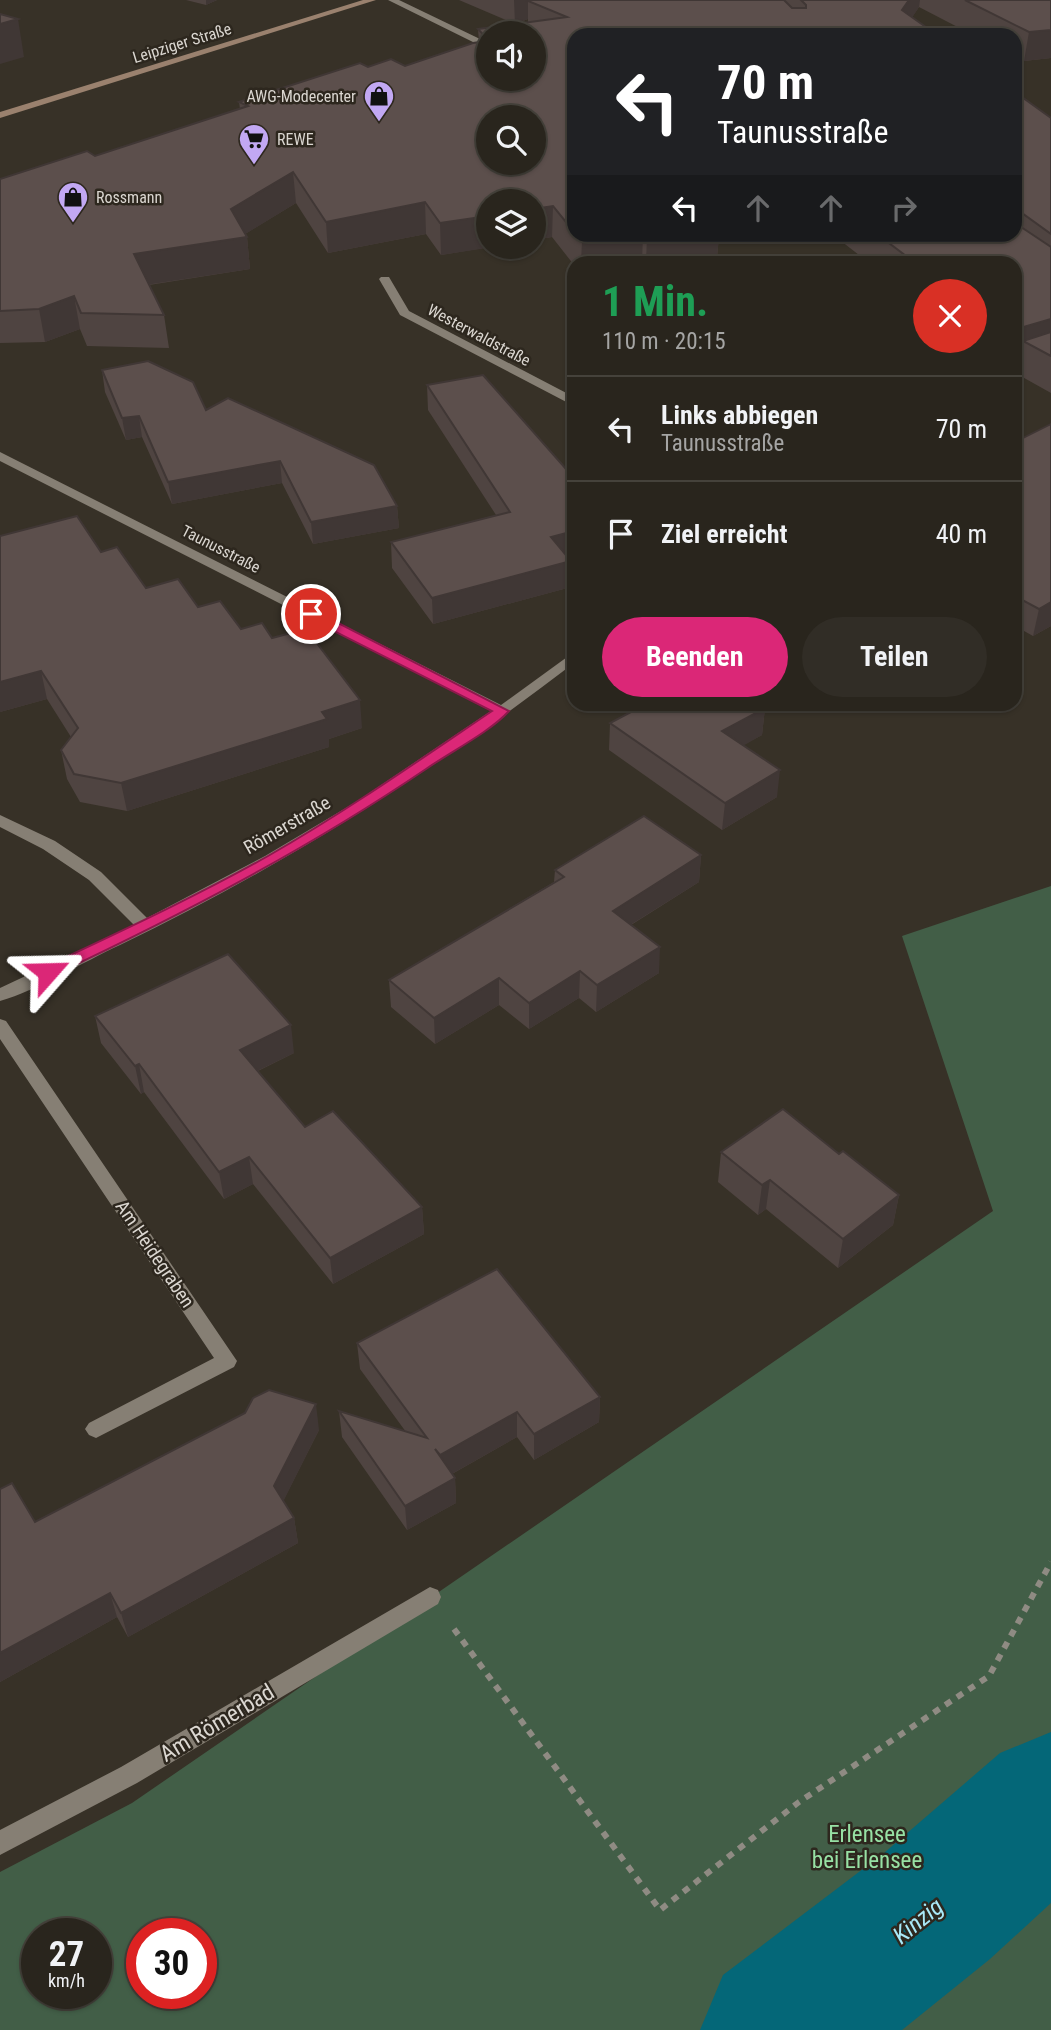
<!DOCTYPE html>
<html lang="de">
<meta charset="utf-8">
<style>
:root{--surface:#29251d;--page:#312d26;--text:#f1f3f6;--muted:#a5a5a4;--line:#45423b;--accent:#db2777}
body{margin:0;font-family:"Roboto Condensed",sans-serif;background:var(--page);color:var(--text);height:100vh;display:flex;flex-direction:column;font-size:26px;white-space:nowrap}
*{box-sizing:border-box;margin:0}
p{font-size:23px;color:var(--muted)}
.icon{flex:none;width:38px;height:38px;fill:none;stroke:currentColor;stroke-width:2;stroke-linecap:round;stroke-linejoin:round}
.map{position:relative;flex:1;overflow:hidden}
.details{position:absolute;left:567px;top:256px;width:455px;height:455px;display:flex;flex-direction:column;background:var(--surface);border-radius:21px;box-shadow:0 2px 5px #0004,0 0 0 2px var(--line)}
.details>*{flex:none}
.banner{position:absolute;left:567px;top:28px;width:455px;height:214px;border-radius:21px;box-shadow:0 2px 5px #0004,0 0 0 2px var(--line);background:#202124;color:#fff;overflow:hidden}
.tools{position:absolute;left:476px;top:21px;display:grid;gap:14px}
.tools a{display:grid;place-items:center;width:70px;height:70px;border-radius:50%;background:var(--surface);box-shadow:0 2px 5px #0004,0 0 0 2px var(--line);font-size:35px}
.speed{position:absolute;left:21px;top:1918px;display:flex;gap:14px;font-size:35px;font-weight:700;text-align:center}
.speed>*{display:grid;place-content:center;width:91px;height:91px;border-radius:50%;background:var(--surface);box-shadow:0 2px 5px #0004,0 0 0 2px var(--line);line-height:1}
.speed small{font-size:18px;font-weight:400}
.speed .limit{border:10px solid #d22;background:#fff;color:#111}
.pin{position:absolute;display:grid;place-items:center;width:60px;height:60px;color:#fff;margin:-30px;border:4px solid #fff;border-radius:50%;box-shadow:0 2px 7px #0007}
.me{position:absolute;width:77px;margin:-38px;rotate:65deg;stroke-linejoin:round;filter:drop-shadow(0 0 5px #0008)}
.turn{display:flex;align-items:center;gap:24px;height:147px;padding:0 35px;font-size:32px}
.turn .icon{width:91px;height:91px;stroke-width:2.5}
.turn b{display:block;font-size:49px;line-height:60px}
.lanes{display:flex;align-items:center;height:66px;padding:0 35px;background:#0003;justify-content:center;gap:35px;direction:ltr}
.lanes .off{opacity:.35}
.round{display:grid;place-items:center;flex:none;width:74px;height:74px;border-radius:37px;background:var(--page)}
.summary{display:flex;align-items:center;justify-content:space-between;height:119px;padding:0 35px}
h1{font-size:42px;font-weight:700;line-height:52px;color:#1e9e55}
.action{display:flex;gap:14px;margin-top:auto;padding:14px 35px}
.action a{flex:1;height:80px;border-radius:42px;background:var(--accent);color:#fff;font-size:28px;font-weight:700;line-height:80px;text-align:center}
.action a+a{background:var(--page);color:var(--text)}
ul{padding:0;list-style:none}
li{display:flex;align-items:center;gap:21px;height:105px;padding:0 35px;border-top:2px solid var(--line)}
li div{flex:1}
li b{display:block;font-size:26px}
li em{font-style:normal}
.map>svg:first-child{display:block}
</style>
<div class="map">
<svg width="1051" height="2030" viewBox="0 0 1051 2030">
<rect width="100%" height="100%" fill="#373127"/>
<path fill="#425e47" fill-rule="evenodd" d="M1051,886V2030H0V1872L132,1803L993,1211L902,936ZM37,1934H96V1993H37ZM142,1934H201V1993H142Z"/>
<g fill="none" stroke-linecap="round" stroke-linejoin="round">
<polygon fill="#046778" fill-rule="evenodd" points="1051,1732 1051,1903 990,1959 902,2030 700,2030 723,1975 884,1853 1000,1753"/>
<polyline stroke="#8f8b83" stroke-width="6" stroke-dasharray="7 7" stroke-linecap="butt" points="454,1629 660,1910 799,1802 989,1676 1051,1562"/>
<polygon fill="#867f74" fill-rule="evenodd" points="388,0 399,0 480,39 488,36 488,42 477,44"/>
<g fill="#867f74" fill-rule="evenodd">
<polygon points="381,277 389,277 409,311 574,397 574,406 400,315 379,279"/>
<polygon points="1051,352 1051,360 1015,372 1015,364"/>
<path d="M0,452L501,705L574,652V663C432,772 282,867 120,945C83,962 38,990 0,1001V988L134,925L89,880L43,849L0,827V815L55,841L101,872L147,918L265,856L356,802L491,711L0,461Z"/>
<polygon points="0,1019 6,1021 237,1361 234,1367 96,1438 89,1435 85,1429 89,1423 214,1358 0,1039"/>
<polygon points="430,1587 438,1590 441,1597 438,1604 137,1783 0,1855 0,1830 121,1767"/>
</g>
<polygon fill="#9a816e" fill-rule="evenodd" points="363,0 376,0 0,118 0,112"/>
</g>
<g fill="#4f4441">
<polygon points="186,0 217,0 206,5"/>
<polygon points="459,0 1051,0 1051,58 1024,61 1015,57 1015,35 973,35 919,7 912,17 574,35 574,234 738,234 719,237 717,257 684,262 574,262 574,265 552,237 441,255 426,234 328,253 296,203 245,234 247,237 250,269 149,285 164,315 169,348 87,346 80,329 45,342 0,343 0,179 95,156 240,109 239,102 368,67 405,66 479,42 478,29 528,23 528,19 515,24"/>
<polygon points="1015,92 1051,118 1051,393 1017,374 1020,360 1015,361 1015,262 868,262 832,234 1015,234"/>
<polygon points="102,370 206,410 397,506 399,528 313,544 282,483 172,504 142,437 126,440 105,392"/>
<polygon points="427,385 574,478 574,557 569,558 571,587 433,624 392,568 391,542 496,515 428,410"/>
<polygon points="1051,424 1051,626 1033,636 1015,626 1015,442"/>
<polygon points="101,552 146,588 198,607 241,629 272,638 362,728 329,739 329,747 127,811 80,802 67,779 61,750 71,737 47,699 0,712"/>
<polygon points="646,704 762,704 760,705 765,708 762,735 743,745 777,797 722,830 609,750 610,723"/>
<polygon points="701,855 699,882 631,925 659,973 596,1012 579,998 529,1029 499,1005 435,1044 391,1007 389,980 554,882 555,870"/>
<polygon points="95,1016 294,1053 258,1071 305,1127 422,1207 424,1234 333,1284 253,1184 224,1199 144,1092 141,1094 101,1043"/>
<polygon points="721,1152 839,1154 899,1195 893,1225 838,1268 766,1209 758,1215 718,1182"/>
<polygon points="357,1343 600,1397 599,1422 534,1460 517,1437 452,1474 455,1478 456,1503 407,1530 342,1437 339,1411 406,1432 360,1369"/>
<polygon points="319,1430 283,1501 294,1518 298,1543 128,1637 117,1617 0,1682 0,1489 35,1522"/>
</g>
<g fill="#403735">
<polygon points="206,0 217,0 206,5"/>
<polygon points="514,0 575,0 528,1 528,19 515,24"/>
<polygon points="909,0 920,0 919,7 901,35 902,10"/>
<polygon points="18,19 24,57 0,64 0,24"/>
<polygon points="1051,30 1051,58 1024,61 1029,32"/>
<polygon points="293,172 296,203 237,239 247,237 250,269 139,286 134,254 231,209"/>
<polygon points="425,202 426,234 328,253 326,222"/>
<polygon points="553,206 552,237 534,240 534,209"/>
<polygon points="488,216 488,247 493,247 441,255 440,223"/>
<polygon points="629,234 643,234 642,262 581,262 582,242"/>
<polygon points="662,234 738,234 719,237 717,257 684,262 646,262 647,237"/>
<polygon points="74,296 80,329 45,342 39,309"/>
<polygon points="1051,319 1051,350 1023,341 1020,360 1015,361 1020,328"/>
<polygon points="139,416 142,437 126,440 122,418"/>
<polygon points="280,461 282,483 172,504 168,482"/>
<polygon points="397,506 399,528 313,544 311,522"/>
<polygon points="574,531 574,557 551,563 551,537"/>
<polygon points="571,561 571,587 433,624 432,598"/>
<polygon points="1051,602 1051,626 1033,636 1039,609"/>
<polygon points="41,671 47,699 0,712 0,682"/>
<polygon points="360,700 362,728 329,739 329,747 127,811 121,783 322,712"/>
<polygon points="765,708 762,735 720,759 722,731"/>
<polygon points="780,770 777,797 722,830 725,803"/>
<polygon points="701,855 699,882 611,937 613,911"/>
<polygon points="660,947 659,973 596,1012 597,985"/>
<polygon points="580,971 579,998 529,1029 529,1003"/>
<polygon points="499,978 499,1005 435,1044 434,1018"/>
<polygon points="291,1025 294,1053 245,1077 240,1050"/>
<polygon points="139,1064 144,1092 141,1094 135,1066"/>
<polygon points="249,1157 253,1184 224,1199 219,1172"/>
<polygon points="770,1180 766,1209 758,1215 762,1185"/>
<polygon points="899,1195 893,1225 838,1268 843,1239"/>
<polygon points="422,1207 424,1234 333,1284 330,1258"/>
<polygon points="600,1397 599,1422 534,1460 534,1434"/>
<polygon points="316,1404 319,1430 278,1512 274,1486"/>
<polygon points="517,1412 517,1437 441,1480 440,1455"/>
<polygon points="455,1478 456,1503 407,1530 405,1506"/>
<polygon points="294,1518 298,1543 128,1637 121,1613"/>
<polygon points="110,1593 117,1617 0,1682 0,1653"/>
</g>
<g fill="#5c4f4c" stroke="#403735" stroke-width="2" fill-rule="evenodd">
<path d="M530,0H784L792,8H806V5L801,0H909L902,10L937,35H574V232L553,206L534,209V201H488V216L440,223L425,202L326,222L293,172L231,209L247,237L134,254L164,315L81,313L74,296L39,309L0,311V179L87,151L95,156L248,106L239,102L360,63L368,67L391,59L405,66L473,43L488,41V79H534V33H488V40L478,29L567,17L528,1ZM488,117H534V163H488Z"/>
<polygon points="965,0 1051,0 1051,30 1029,32"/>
<polygon points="0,14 18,19 0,24"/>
<polygon points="1015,92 1051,118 1051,234 1015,208"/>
<polygon points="1015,223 1051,247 1051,319 1020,328 1019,338 1015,336 1015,262 914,262 877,234 1015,234"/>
<polygon points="576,234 629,234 582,242"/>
<polygon points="645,234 662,234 647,237"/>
<polygon points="1051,332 1051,356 1023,341"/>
<polygon points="148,361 193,382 206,410 228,398 374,465 397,506 311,522 280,461 168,482 139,416 122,418 102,370"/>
<polygon points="483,375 574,478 574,531 551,537 571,561 432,598 391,542 510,512 427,385"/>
<polygon points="1051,424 1051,602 1039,609 1015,596 1015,442"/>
<polygon points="77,516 101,552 117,547 146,588 178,579 198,607 220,601 241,629 262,623 272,638 306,629 360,700 322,712 327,719 121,783 74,774 61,750 78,728 41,671 0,682 0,536"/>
<polygon points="646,704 758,704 765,708 722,731 780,770 725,803 610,723"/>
<polygon points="644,816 701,855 613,911 660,947 597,985 580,971 529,1003 499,978 434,1018 389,980 564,877 555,870"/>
<polygon points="228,954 291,1025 240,1050 305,1127 333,1111 422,1207 330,1258 249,1157 219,1172 139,1064 135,1066 95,1016"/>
<polygon points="783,1109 839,1154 843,1151 899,1195 843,1239 770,1180 762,1185 721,1152"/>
<polygon points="497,1269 600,1397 534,1434 517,1412 440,1455 435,1449 455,1478 405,1506 339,1411 427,1438 357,1343"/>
<polygon points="269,1390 316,1404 274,1486 294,1518 121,1613 110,1593 0,1653 0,1489 12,1483 35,1522 245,1413 253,1398"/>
</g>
<path fill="#db2777" stroke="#8e194d" stroke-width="2" d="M306,611H315L509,711C490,732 450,752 426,769C308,849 183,914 54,975H43V968C119,932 195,897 268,856C345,812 418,761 492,711L306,617Z"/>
<defs>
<g id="shop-pin" transform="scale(1.575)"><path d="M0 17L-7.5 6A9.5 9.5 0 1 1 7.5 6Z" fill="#c2a8f3" stroke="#2d271e"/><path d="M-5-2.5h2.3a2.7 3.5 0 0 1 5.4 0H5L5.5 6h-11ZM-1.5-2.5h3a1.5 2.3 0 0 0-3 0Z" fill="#111"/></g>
<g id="supermarket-pin" transform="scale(1.575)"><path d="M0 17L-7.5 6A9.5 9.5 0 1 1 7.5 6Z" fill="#c2a8f3" stroke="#2d271e"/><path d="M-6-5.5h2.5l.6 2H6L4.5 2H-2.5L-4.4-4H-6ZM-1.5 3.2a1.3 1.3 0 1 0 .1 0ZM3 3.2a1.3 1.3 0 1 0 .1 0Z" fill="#111"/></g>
</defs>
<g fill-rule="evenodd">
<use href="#shop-pin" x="379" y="96"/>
<use href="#supermarket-pin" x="254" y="139"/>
<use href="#shop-pin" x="73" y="197"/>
</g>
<g text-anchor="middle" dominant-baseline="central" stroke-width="5" stroke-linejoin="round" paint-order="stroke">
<g font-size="16" fill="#dbd7d1" stroke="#2d271e">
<text transform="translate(182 43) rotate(-17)">Leipziger Straße</text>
<text transform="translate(479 335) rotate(28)">Westerwaldstraße</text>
<text transform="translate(221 549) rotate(27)">Taunusstraße</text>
</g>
<g font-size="16" fill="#dbd7d1" stroke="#2d271e" text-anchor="start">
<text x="356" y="96" text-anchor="end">AWG-Modecenter</text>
<text x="277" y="139">REWE</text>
<text x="96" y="197">Rossmann</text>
</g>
<g font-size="19" fill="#dbd7d1" stroke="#2d271e">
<text transform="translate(287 825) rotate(-30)">Römerstraße</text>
<text transform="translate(155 1254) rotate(56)">Am Heidegraben</text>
</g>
<g font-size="23" fill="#dbd7d1" stroke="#2d271e">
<text transform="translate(217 1723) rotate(-31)">Am Römerbad</text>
</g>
<g font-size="23" fill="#97e1a4" stroke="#2d271e">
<text x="867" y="1834">Erlensee<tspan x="867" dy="26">bei Erlensee</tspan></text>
</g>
<g font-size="24" font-style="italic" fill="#a9e9f8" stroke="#2d271e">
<text transform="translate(918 1921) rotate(-39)">Kinzig</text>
</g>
</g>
</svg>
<div class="tools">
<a><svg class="icon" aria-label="sound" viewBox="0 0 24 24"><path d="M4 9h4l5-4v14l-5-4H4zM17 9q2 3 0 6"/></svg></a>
<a><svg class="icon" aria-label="search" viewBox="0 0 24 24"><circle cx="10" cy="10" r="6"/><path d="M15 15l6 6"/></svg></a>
<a><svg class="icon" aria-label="layers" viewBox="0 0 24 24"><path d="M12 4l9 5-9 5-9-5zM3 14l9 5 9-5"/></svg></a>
</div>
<div class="speed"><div>27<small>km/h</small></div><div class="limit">30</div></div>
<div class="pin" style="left:311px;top:614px;background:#d93025"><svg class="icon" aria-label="arrive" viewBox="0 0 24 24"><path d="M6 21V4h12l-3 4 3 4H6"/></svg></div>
<svg class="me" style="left:48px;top:972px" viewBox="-20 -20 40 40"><path d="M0-17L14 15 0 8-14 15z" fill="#db2777" stroke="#fff" stroke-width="4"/></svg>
<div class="banner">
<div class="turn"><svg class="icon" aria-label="left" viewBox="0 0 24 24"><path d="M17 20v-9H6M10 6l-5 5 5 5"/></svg><div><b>70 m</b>Taunusstraße</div></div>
<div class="lanes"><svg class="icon" aria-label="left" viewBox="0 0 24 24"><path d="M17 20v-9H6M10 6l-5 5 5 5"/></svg><svg class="icon off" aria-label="ahead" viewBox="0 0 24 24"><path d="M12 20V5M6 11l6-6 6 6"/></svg><svg class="icon off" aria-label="ahead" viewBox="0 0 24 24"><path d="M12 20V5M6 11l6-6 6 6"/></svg><svg class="icon off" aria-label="right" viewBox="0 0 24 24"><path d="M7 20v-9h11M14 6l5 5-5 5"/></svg></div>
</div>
<section class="details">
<div class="summary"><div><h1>1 Min.</h1><p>110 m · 20:15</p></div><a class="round" style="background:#d93025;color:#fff"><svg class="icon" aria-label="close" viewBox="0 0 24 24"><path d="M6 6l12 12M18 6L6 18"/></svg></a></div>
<ul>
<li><svg class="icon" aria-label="left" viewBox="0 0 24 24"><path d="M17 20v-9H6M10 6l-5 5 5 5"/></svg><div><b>Links abbiegen</b><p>Taunusstraße</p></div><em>70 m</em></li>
<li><svg class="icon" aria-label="arrive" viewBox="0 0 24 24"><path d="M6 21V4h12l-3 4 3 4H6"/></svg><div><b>Ziel erreicht</b></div><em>40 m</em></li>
</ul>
<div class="action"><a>Beenden</a><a>Teilen</a></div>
</section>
</div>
